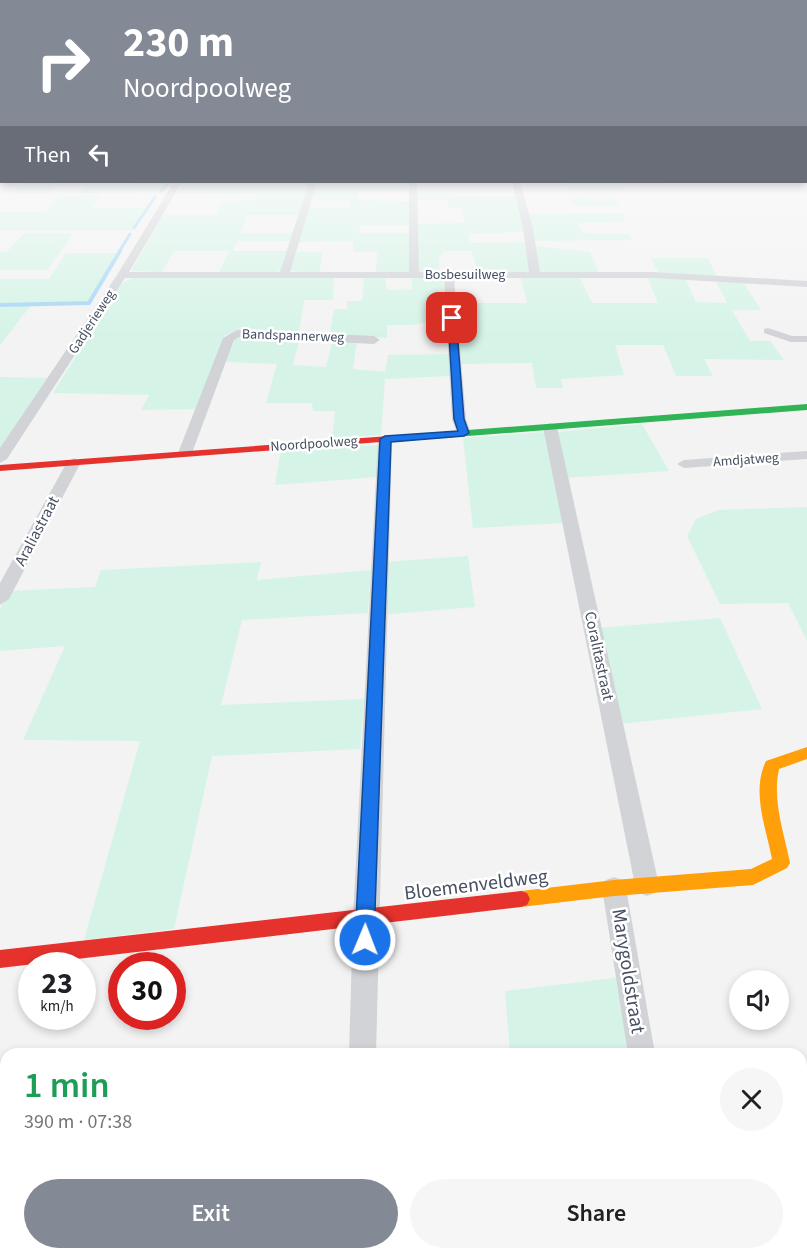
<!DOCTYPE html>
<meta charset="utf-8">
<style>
:root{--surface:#fff;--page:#f6f6f6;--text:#202124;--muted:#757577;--accent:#838995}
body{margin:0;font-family:"Source Sans 3",sans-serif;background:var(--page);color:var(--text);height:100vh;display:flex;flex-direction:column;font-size:22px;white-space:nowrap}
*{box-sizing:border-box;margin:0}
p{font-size:20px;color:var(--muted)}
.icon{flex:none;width:33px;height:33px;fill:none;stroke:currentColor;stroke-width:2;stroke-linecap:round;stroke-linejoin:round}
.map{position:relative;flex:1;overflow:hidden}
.drawer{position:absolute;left:0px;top:1048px;width:807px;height:212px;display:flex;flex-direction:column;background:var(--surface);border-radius:18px 18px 0 0;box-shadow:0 3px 9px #0003}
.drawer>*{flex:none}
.top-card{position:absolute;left:0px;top:0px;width:807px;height:183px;box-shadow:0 3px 9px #0003;background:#838995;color:#fff;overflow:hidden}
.fabs{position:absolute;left:729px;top:970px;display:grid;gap:12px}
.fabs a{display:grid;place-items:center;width:60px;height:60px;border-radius:50%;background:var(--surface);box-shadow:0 3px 9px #0003;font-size:30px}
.speed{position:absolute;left:18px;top:952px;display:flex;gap:12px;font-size:30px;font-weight:700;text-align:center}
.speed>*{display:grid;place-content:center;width:78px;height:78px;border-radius:50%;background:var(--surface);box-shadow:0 3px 9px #0003;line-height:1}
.speed small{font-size:15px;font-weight:400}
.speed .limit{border:9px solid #d22;background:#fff;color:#111}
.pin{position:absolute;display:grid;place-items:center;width:51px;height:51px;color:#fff;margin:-26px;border-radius:12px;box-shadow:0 3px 9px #0006}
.me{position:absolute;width:66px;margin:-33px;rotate:1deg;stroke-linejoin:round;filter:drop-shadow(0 0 4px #0008)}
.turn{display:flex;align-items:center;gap:21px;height:126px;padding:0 24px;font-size:27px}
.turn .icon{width:78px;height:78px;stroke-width:2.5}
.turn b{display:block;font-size:42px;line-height:51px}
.then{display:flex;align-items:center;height:57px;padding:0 24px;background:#0003;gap:12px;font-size:22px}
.round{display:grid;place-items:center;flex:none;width:63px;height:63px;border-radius:32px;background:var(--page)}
.head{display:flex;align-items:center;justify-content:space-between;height:102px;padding:0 24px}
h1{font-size:36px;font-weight:600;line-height:45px;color:#1e9e55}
.primary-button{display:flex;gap:12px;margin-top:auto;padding:12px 24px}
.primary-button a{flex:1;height:69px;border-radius:36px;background:var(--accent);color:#fff;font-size:24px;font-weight:600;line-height:69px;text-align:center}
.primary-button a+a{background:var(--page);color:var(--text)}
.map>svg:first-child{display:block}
</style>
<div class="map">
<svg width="807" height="1259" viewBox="0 0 807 1259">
<rect width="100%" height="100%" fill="#f3f3f3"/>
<g fill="#d5f4e7">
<polygon points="6,182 61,182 50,193 12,193 22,183 4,183"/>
<polygon points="185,182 311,182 299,215 247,215 240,233 294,233 291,241 237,241 233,251 287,251 284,268 275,273 219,273 229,251 174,251 162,272 131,271 163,215 216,215 222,201 254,200 257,193 178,193"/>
<polygon points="317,182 408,182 409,192 359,192 357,200 409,201 410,225 360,225 359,233 409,233 409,273 376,273 377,252 353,252 353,241 298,242 308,208 350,208 350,200 310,201"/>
<polygon points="565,182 663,182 664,184 622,184 624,190 568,190"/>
<polygon points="167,183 160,192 79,193 87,184"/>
<polygon points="416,194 516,196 525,232 469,234 469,243 525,242 530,273 479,273 471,251 444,251 439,258 440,273 418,273 417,224 464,223 461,208 448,208 447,200 417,200"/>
<polygon points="59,195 101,195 92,208 148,208 133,230 0,230 0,212 45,212"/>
<polygon points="571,198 615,199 619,206 573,205"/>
<polygon points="622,213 626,222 578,223 583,233 629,234 633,240 532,241 528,214"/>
<polygon points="24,233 74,233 47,270 0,270 0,252 7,252"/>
<polygon points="534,246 590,252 599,274 538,273"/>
<polygon points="296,252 323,252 319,273 290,271"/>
<polygon points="66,253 119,253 89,303 32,304 0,345 0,279 49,279"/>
<polygon points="651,258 708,258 717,277 658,272"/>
<polygon points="134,277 334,277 333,300 304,300 299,332 237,330 224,336 196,409 141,410 149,395 53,393 121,284"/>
<polygon points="364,277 385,277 387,290 412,289 412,277 443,279 447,318 412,325 387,325 387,338 330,334 334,309 347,309 347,301 362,301"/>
<polygon points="647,277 685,278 696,302 727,303 716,281 743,282 761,310 732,310 750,341 770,341 784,360 704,359 713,376 676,376 663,345 615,345 624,375 561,379 563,388 536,388 532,363 461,364 457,303 527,303 521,278 580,278 592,303 658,303"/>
<polygon points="239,336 300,337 293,365 326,367 333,339 357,341 353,369 385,372 388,355 449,354 451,376 385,379 381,435 332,438 335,411 313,411 312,403 266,403 277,364 226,362 234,340"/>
<polygon points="0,377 47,378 0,449"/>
<polygon points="642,424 669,471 565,478 556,432"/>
<polygon points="543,432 546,434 565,523 473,528 463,438"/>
<polygon points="379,445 379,477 275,485 281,450"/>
<polygon points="807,507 807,641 788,603 720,604 687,536 696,519 718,510"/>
<polygon points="468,556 475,607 380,615 383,562"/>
<polygon points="261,562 257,580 371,570 368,613 242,620 221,705 364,699 360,749 212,756 174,929 84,940 140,741 23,740 65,646 0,651 0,609 10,591 95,587 101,570"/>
<polygon points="720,618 762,709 619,724 598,628"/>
<polygon points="622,977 635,1054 510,1054 505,991"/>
<rect x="190" y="1254" width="152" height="5"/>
</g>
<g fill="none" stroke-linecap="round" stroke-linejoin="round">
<g stroke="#a6d7f6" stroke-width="3">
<polyline points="161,191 169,182"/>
<polyline points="134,228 155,197"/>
<polyline points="119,252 130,234"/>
</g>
<polyline stroke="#a6d7f6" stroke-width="4" points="0,305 89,303 120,251"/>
<rect fill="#a6d7f6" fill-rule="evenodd" x="0" y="166" width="2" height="6"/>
<g fill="#d1d3d7" fill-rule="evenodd">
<polygon points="174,182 182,182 129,272 280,272 309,182 317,182 290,272 409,272 409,182 417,182 419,272 529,272 523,228 512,182 520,182 533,228 540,272 654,272 807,281 807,287 654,278 454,278 466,419 471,433 464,437 457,433 452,419 444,278 125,278 7,459 0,463 0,448 117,275"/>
<polygon points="768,328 792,336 807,336 807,342 791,342 764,333 764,329"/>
<polygon points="237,330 374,336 380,340 374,344 239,337 234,340 192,453 185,457 180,456 178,453 223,338"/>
<polygon points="550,423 557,427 659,885 655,893 647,896 639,893 635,885 543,427"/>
<polygon points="385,435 392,439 376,1054 349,1054 353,918 378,439"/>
<polygon points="807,451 807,459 684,468 677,464 684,460"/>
<polygon points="74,458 81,462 9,599 0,605 0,583 67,462"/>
<polygon points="614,877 622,880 626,888 655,1054 628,1054 602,888 606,880"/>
<rect x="335" y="1254" width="32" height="5"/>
<polygon points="659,1254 691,1254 692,1259 660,1259"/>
</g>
<polygon fill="#30b455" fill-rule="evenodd" points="807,404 807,410 403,441 398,438 403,435"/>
<path fill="#ff9f0a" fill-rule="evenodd" d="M807,747V759L779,769C772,801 784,832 790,863L787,868L753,885L614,896L521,907L515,905L512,899L515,893L521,891L614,880L751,869L772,859C766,828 751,791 766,761Z"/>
<g fill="#e5322d" fill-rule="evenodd">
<polygon points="403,435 407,436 407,440 0,471 0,465"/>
<polygon points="521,891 527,893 530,899 527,905 521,907 0,968 0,950"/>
</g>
</g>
<linearGradient id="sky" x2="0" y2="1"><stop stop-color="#8dc2ee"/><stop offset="0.47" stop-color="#fafafa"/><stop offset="1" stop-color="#fafafa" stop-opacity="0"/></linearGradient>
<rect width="807" height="334" fill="url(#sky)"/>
<polygon fill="#1a73e8" stroke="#114b97" stroke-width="1.5" points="452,315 456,318 464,419 469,433 464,436 391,442 374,940 371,946 365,949 358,946 355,940 380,439 385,436 458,431 454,419 448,318"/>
<g text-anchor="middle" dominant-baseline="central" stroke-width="5" stroke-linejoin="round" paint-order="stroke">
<g font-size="14" fill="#475062" stroke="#fff">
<text x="465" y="275">Bosbesuilweg</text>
<text transform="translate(92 322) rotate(-57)">Gadjerieweg</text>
<text transform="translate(293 336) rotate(2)">Bandspannerweg</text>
<text transform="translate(314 444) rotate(-4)">Noordpoolweg</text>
<text transform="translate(746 460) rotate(-4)">Amdjatweg</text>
</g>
<g font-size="16" fill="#475062" stroke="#fff">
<text transform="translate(37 531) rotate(-62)">Araliastraat</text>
<text transform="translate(599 656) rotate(78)">Coralitastraat</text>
</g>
<g font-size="20" fill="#475062" stroke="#fff">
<text transform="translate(476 885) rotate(-7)">Bloemenveldweg</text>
<text transform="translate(628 971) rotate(81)">Marygoldstraat</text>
</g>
</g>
</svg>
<div class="fabs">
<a><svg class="icon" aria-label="sound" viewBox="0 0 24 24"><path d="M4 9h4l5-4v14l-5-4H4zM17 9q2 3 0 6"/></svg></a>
</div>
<div class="speed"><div>23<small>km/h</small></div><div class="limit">30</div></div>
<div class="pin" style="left:452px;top:318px;background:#d93025"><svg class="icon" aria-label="arrive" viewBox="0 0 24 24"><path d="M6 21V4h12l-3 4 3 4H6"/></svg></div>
<svg class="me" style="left:365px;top:940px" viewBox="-20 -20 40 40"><circle r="17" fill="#1a73e8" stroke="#fff" stroke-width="3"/><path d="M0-11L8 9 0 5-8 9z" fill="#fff"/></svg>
<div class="top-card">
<div class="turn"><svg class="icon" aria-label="right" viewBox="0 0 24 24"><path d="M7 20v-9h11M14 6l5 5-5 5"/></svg><div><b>230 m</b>Noordpoolweg</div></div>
<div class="then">Then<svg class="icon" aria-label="left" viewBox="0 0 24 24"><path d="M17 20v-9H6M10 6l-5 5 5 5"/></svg></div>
</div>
<section class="drawer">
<div class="head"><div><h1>1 min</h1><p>390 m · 07:38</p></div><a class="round"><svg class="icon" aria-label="close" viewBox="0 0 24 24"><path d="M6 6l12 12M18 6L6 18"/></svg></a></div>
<div class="primary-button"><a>Exit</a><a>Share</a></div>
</section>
</div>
